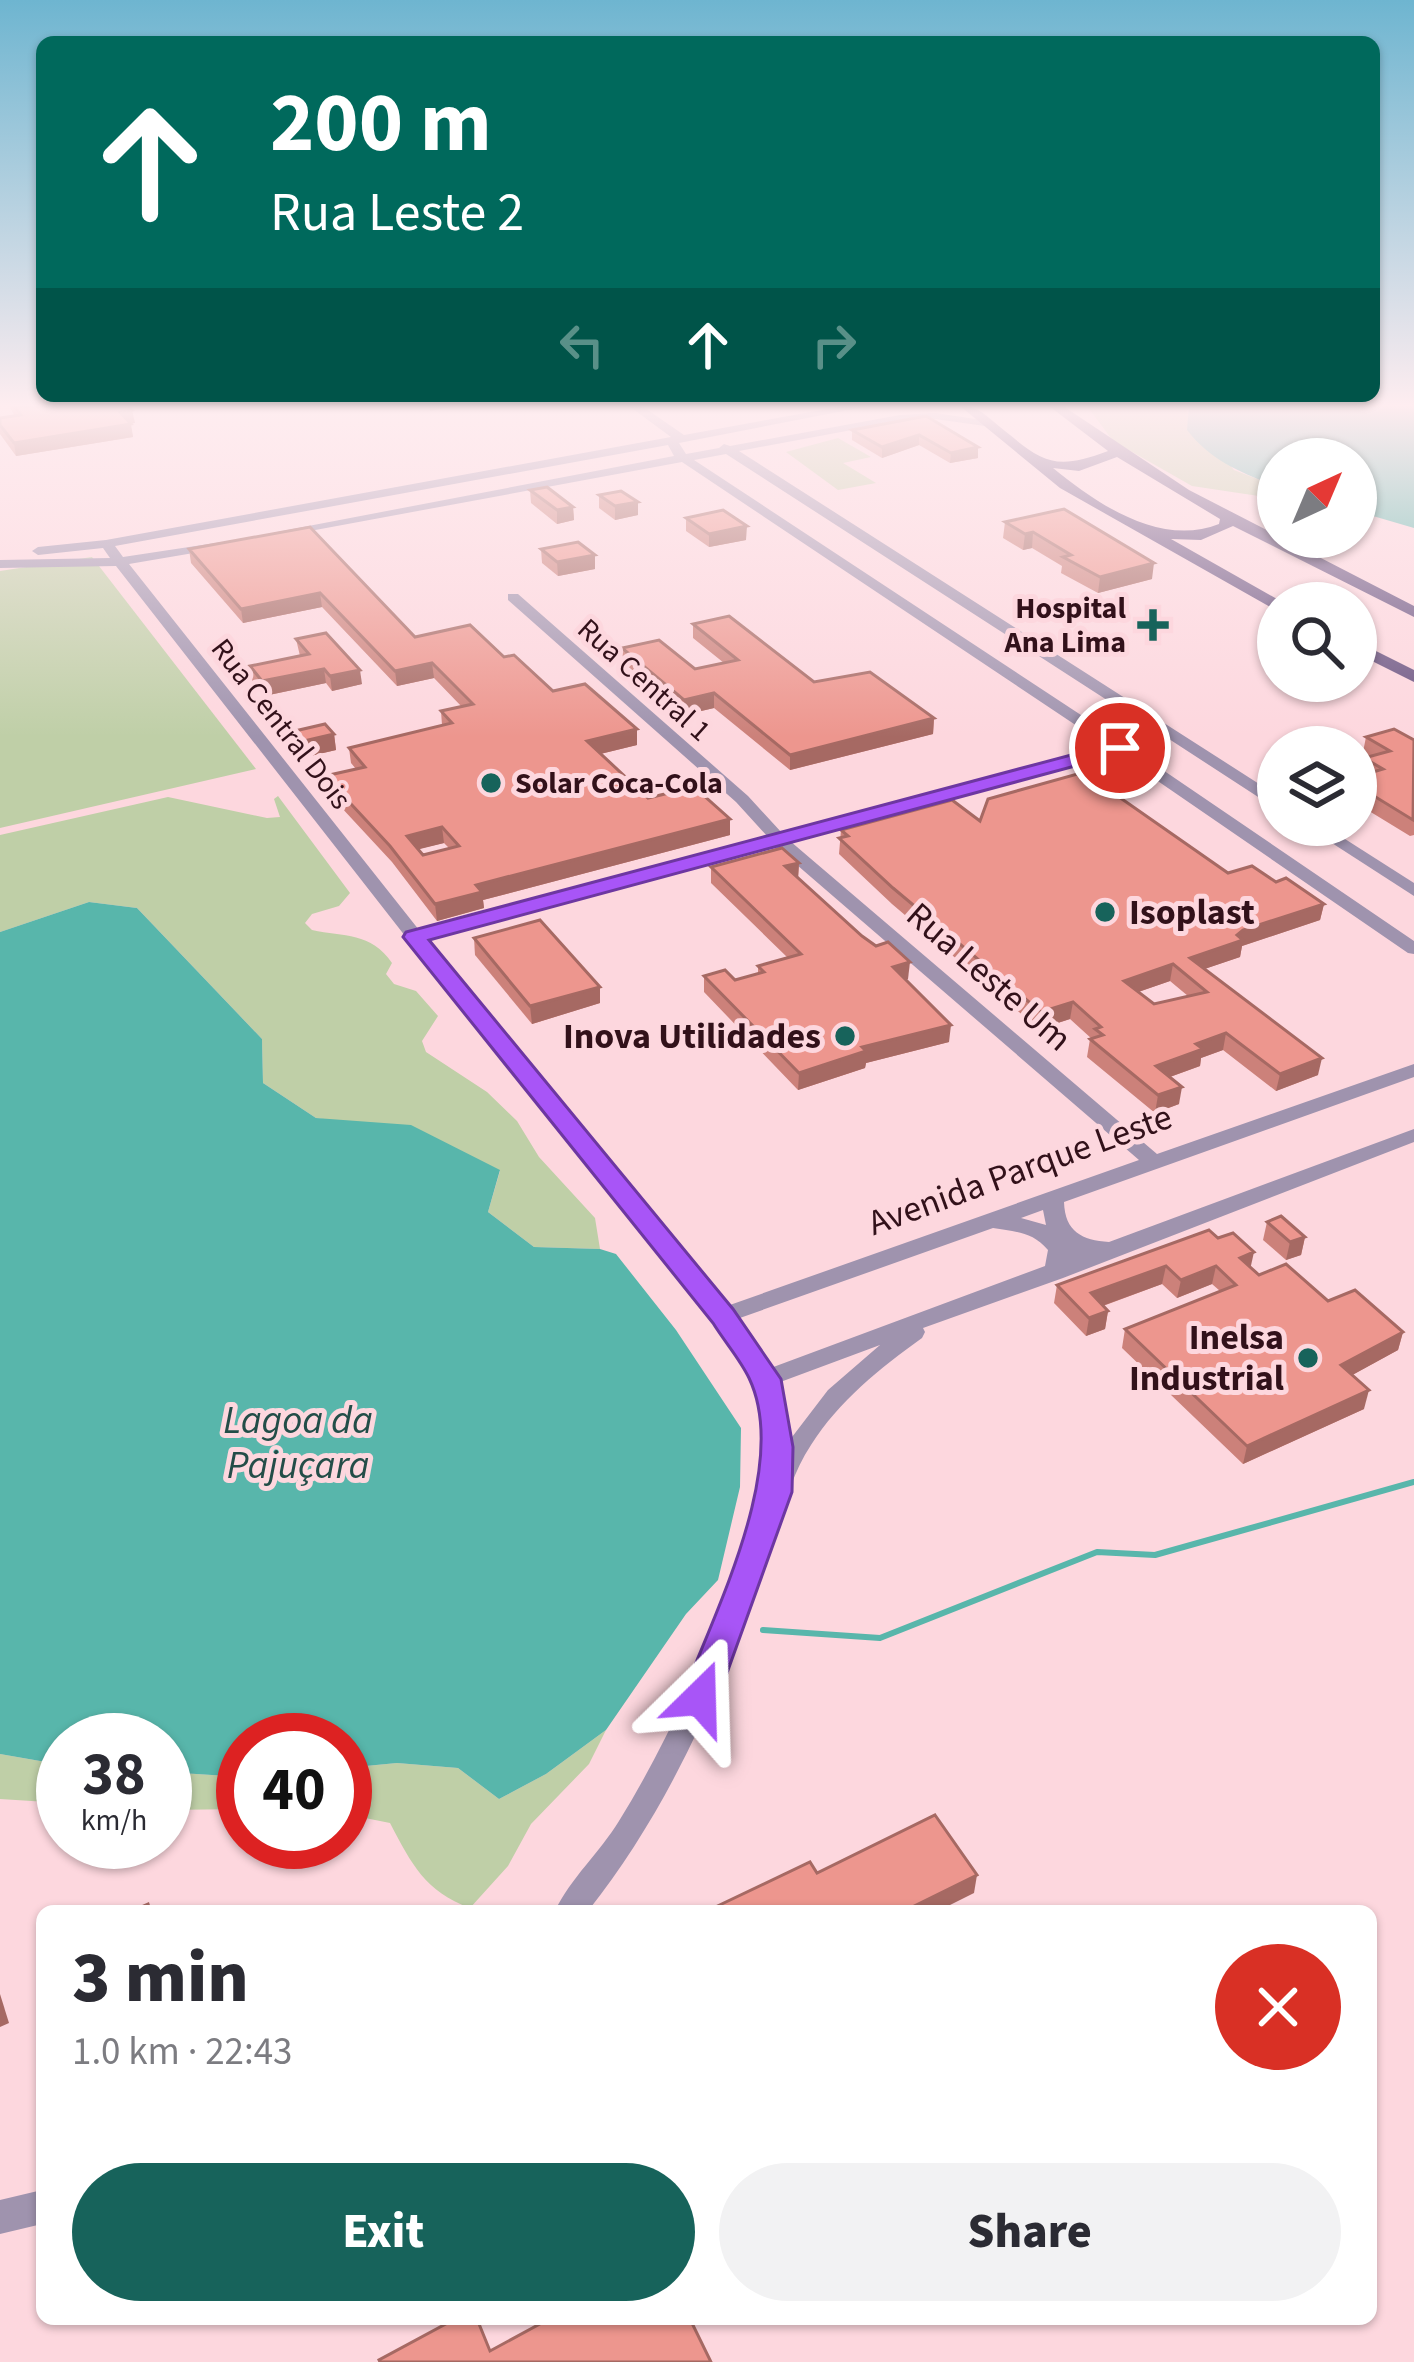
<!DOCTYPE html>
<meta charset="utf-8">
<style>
:root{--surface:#fff;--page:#f2f2f3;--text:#2b2b33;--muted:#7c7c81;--accent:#17635b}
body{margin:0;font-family:"Source Sans 3",sans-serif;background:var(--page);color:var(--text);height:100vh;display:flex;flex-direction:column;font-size:45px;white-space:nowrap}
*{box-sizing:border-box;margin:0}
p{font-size:39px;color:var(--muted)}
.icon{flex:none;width:66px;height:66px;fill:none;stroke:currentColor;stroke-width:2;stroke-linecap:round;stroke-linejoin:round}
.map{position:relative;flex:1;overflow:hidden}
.sheet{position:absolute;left:36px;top:1905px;width:1341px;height:420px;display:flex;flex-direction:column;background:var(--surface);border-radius:18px;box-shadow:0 3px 9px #0004}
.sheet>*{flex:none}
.hud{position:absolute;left:36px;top:36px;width:1344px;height:366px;border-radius:18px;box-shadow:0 3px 9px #0004;background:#00695c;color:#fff;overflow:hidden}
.needle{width:78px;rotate:44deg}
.tools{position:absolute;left:1257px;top:438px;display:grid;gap:24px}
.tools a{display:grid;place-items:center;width:120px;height:120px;border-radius:50%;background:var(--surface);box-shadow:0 3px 9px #0004;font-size:60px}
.speed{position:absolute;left:36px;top:1713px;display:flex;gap:24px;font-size:60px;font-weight:700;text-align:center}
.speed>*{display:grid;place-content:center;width:156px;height:156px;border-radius:50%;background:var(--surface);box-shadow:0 3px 9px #0004;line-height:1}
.speed small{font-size:30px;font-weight:400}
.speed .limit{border:18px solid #d22;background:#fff;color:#111}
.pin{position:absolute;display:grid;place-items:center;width:102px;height:102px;color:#fff;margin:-51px;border:6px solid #fff;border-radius:50%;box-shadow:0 3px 12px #0007}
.me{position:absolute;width:132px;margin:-66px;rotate:22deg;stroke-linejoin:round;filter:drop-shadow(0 0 9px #0008)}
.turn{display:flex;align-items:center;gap:42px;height:252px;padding:0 36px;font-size:54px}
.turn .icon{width:156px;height:156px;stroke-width:2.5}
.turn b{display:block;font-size:84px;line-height:102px}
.lanes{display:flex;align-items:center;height:114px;padding:0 36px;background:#0003;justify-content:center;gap:60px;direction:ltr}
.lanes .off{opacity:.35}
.round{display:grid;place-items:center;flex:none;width:126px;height:126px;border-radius:63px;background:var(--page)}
.headline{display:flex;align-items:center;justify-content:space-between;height:204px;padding:0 36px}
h1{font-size:72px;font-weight:800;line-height:90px}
.action{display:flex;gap:24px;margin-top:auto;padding:24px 36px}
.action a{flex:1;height:138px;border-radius:72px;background:var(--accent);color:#fff;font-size:48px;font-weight:800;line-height:138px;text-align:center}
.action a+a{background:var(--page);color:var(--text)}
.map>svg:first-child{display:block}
</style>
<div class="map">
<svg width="1414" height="2362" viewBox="0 0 1414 2362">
<rect width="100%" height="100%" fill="#fdd7de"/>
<g fill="#bfcfa7">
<polygon points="1087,406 1189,406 1187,412 1234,470 1278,487 1278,499 1192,486 1113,441"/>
<polygon points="838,438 871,457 843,463 876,483 838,490 786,452"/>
<polygon points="92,557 256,769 0,828 0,571"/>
<path d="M278,796L350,893L339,906L312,914L305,923L312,930C344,937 371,932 392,963L386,974L394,984L416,991L438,1016L422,1041L426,1052L487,1092L517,1121L539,1157L595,1218L600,1249L534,1247L488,1212L500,1171L355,1124L316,1118L263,1083L262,1039L137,908L89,902L0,932V835L168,797L267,818L280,817L274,799Z"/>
<path d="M606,1730L589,1764L531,1824L508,1866L470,1908C425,1891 412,1865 390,1823L345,1814V1768L397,1763L458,1768L499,1799L546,1774Z"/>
<polygon points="0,1754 63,1765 63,1803 0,1799"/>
<polygon points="165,1772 243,1777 243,1809 165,1810"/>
</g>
<g fill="#58b6ab">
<path d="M1189,406H1414V528L1356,511V459H1278V487C1242,473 1211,461 1187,430Z"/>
<polygon points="89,902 137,908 262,1039 263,1083 316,1118 411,1125 500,1170 488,1212 534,1247 600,1249 616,1254 676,1330 741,1428 740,1487 718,1580 686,1614 606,1730 546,1774 499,1799 458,1768 397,1763 345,1768 345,1740 243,1740 243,1777 165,1772 165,1740 63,1740 63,1765 0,1754 0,932"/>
</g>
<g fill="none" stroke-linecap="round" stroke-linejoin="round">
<polyline stroke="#58b6ab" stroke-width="6" points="763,1630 880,1638 1097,1552 1155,1555 1414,1482"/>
<g fill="#9f93ae" fill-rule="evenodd">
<path d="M629,406H642L684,435L844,406H869L679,443L686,454L719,448L724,444L730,446L900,415L935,413L989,421L991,423L985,426L935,419L900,421L739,451L1278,796V808L1272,806L1169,739L1132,749L1414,941V954L1408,953L1117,753L790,841L1157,1154L1414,1064V1077L1064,1202C1065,1232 1082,1240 1109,1242L1414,1129V1142L1063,1278L923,1328L925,1332L922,1338C880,1368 839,1401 811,1445C790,1477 784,1509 771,1545C756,1588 740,1631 723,1673C688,1758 645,1839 588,1911H555C570,1879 600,1852 619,1821C661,1753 694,1681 723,1606C744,1550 771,1492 763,1429C758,1388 737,1355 715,1321L409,941L116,566L0,568V560L110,558L103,548L38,555L32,551L38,547L106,540L671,437ZM668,445L674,456L277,532L283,536L682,462L1107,746L782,833L748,796L518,594H508V600L736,802L768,837L419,930L129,564L217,549L222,548V542L123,557L115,546ZM726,454L1158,733L1122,742L694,460ZM775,845V846L1139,1160L727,1306L426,939ZM1043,1210L1046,1225L1021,1218ZM993,1228C1015,1232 1032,1231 1048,1250L1045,1266L768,1369L737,1319ZM880,1345L828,1390L789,1441L784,1410L775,1384Z"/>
<polygon points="1304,825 1323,825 1414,883 1414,896"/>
<polygon points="42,2190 42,2224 0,2234 0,2200"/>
</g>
<g fill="#685280" fill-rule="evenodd">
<path d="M960,406C976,406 982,412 994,422C1039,458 1049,474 1108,451L1049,406H1063L1189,490L1414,606V617L1233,526L1201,540L1171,539L1284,603H1278V610L1272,608L1060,488ZM1117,457L1220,519L1219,524C1161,547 1098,505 1053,468L1079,471Z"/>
<polygon points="1356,641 1414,670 1414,682 1356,653"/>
</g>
</g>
<g fill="#cc817a" fill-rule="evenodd">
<polygon points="9,406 128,406 135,423 130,423 133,437 16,456 0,434 0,418 15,416"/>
<polygon points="926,416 978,458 950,463 919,445 882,458 852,440 852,430"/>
<polygon points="530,490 573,507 574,520 557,524 531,503"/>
<polygon points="599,495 638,515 615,520 599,508"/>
<polygon points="1064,509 1152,579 1098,593 1061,573 1062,566 1032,548 1023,550 1003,538 1005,522"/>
<polygon points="686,518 746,540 709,547 686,531"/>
<path d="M310,527L415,637L504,657L553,691L637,729V745L600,754L648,798L730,835L483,900L484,908L437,921L392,862L327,792L325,776L356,769L351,763L349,748L442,725L441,711L462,707L434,678L397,686L322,607L243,623L191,563L189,549ZM444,843L449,848L423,855L418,849Z"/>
<polygon points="541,549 595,555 595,569 558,576 542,563"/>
<polygon points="693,624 814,682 934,718 933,734 790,770 714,708 684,715 623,662 622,648 695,669 724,663 693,638"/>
<polygon points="296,639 362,684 332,691 326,683 264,696 252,681 250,666 300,656"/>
<polygon points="295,731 334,734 336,750 306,757 297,746"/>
<polygon points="1366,737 1414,740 1414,835 1410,836 1356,803 1356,777 1363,775 1361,773 1364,758 1370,756 1363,752"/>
<path d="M1119,797L1228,873L1276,882L1324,904L1320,920L1242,946L1240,957L1204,969L1318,1075L1276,1091L1223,1050L1201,1058L1200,1066L1170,1077L1179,1104L1155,1113L1087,1057L1090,1039H1092L1070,1019L1039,1029L892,904L839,854L841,830L980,821ZM1170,981L1188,996L1154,1004L1138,992Z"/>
<polygon points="799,863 798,878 908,979 905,980 949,1042 866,1063 865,1068 798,1090 704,992 704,976 735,980 758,973 758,966 788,958 711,883 711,867"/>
<polygon points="474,938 600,987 600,1003 532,1024 475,955"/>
<polygon points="1267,1222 1305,1237 1301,1255 1286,1260 1263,1240"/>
<polygon points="1209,1230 1259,1275 1403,1332 1398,1350 1352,1375 1364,1409 1243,1464 1122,1348 1125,1329 1220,1291 1212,1284 1177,1298 1162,1284 1103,1306 1108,1311 1105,1329 1086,1336 1054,1303 1057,1285"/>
</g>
<g fill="#a66963">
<polygon points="429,406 458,406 430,411"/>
<polygon points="132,410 135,423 122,425 120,412"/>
<polygon points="131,424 133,437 16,456 14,443"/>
<polygon points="919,435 919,445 882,458 882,447"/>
<polygon points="978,447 978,458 950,463 951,453"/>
<polygon points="638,502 638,515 615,520 615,506"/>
<polygon points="573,507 574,520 557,524 557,510"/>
<polygon points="747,526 746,540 709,547 709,534"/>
<polygon points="1033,532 1032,548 1023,550 1025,534"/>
<polygon points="595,555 595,569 558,576 557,562"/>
<polygon points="1154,563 1152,579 1098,593 1100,577"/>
<polygon points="320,593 322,607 243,623 241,609"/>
<polygon points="432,663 434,678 397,686 395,671"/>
<polygon points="324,669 326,683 264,696 262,681"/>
<polygon points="360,670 362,684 332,691 330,676"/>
<polygon points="714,693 714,708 684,715 684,700"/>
<polygon points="934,718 933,734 790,770 790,755"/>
<polygon points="637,729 637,745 588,757 587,741"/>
<polygon points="334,734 336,750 306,757 304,741"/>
<polygon points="730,819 730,835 483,900 484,908 437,921 435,904 476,885"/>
<polygon points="442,827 444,843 408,852 407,836"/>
<polygon points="799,863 798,879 785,866"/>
<polygon points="1324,904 1320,920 1242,946 1240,957 1187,975 1190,958 1243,930"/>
<polygon points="910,962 908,979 891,984 893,967"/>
<polygon points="1173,964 1170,981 1121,998 1124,981"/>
<polygon points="600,987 600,1003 532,1024 530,1006"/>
<polygon points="1073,1002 1070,1019 1039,1029 1041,1012"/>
<polygon points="951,1025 949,1042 866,1063 865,1068 798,1090 799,1073 862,1047"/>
<polygon points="1226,1033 1223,1050 1201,1058 1200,1066 1153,1083 1156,1066 1196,1044"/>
<polygon points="1322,1058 1318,1075 1276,1091 1280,1074"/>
<polygon points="1182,1087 1179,1104 1155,1113 1158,1095"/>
<polygon points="1305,1237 1301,1255 1286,1260 1290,1242"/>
<polygon points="1254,1252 1250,1270 1240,1258"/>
<polygon points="1166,1266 1162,1284 1088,1311 1091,1293"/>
<polygon points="1216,1266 1212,1284 1177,1298 1181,1280"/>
<polygon points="1108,1311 1105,1329 1086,1336 1089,1318"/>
<polygon points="1403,1332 1398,1350 1336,1384 1341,1365"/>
<polygon points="1369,1390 1364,1409 1243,1464 1247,1446"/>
<polygon points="977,1875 974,1893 938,1911 904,1911"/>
<polygon points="0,1994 9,2023 0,2027"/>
</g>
<g fill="#ed968e" stroke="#a66963" stroke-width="3" fill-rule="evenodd">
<polygon points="14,406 128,406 132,410 120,412 131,424 14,443 0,425 0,418 21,415"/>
<polygon points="926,416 978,447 951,453 919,435 882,447 852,430"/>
<polygon points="547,487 573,507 557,510 530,490"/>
<polygon points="621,491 638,502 615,506 599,495"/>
<polygon points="1064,509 1154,563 1100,577 1063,557 1071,555 1033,532 1025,534 1005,522"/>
<polygon points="723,510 747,526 709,534 686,518"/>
<path d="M310,527L415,637L470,625L504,657L514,655L553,691L585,684L637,729L587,741L648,798L694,787L730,819L476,885L482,892L435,904L390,846L325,776L365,767L349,748L452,723L441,711L473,704L432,663L395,671L320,593L241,609L189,549ZM442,827L459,846L423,855L407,836Z"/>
<polygon points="578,542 595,555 557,562 541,549"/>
<polygon points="729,616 814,682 870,672 934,718 790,755 714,693 684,700 622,648 659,640 695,669 738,660 693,624"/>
<polygon points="326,633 360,670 330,676 324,669 262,681 250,666 309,654 296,639"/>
<polygon points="325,724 334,734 304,741 295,731"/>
<polygon points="1394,729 1414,740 1413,820 1356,785 1356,777 1383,769 1364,758 1390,751 1366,737"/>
<path d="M1088,771L1121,786L1109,790L1228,873L1252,866L1276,882L1286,878L1324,904L1243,930L1237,935L1243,940L1190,958L1322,1058L1280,1074L1226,1033L1196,1044L1203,1049L1156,1066L1182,1087L1158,1095L1090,1039L1103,1035L1095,1029L1101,1027L1073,1002L1041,1012L893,888L839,838L848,836L841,830L952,800L980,821L988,799ZM1173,964L1207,992L1154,1004L1124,981Z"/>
<polygon points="782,848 799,863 785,866 862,936 876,946 888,942 910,962 893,967 951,1025 862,1047 866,1051 799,1073 704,976 725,970 735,980 764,972 758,966 801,954 711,867"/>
<polygon points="540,920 600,987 530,1006 474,938"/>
<polygon points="1281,1216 1305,1237 1290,1242 1267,1222"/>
<polygon points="1209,1230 1218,1238 1233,1233 1254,1252 1240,1258 1259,1275 1286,1264 1328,1301 1355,1290 1403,1332 1341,1365 1369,1390 1247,1446 1125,1329 1236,1285 1216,1266 1181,1280 1166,1266 1091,1293 1108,1311 1089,1318 1057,1285"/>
<polygon points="935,1815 977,1875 904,1911 707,1911 810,1862 817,1873"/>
<polygon points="148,1904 150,1911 132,1911"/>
<polygon points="455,2319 477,2319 490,2351 549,2319 690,2319 711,2362 380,2362 379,2360"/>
</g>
<linearGradient id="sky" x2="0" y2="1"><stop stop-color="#6eb5d0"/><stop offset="0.55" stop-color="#feedf0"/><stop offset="1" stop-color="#feedf0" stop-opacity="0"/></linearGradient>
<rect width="1414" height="737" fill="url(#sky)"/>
<path fill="#a855f7" stroke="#6d37a1" stroke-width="3" d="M1120,742L1127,744V752L429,940L733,1309L781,1379L793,1447L792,1492L718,1698L713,1709L700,1713L687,1709L682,1698C714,1612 791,1466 749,1378C740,1359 724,1341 713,1323L403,937L406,932Z"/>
<g fill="#17635b" stroke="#fdd7de" stroke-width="4.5">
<path d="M1147 607h12v12h12v12h-12v12h-12v-12h-12v-12h12z"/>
<circle cx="491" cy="783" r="12"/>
<circle cx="1105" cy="912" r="12"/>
<circle cx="845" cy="1036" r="12"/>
<circle cx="1308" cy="1358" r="12"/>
</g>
<g text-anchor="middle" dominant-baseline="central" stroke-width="10" stroke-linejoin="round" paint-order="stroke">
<g font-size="30" font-weight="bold" fill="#32111a" stroke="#fdd7de" text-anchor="end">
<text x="1126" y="608">Hospital<tspan x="1126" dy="34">Ana Lima</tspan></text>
<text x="515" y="783" text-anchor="start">Solar Coca-Cola</text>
</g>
<g font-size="30" fill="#32111a" stroke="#fdd7de">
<text transform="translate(644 680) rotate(42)">Rua Central 1</text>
<text transform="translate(281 724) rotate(52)">Rua Central Dois</text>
</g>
<g font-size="36" font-weight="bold" fill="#32111a" stroke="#fdd7de" text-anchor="end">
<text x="1129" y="912" text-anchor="start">Isoplast</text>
<text x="821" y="1036">Inova Utilidades</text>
<text x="1284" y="1337">Inelsa<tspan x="1284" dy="41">Industrial</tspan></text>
</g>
<g font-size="36" fill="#32111a" stroke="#fdd7de">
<text transform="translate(989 977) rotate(41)">Rua Leste Um</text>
<text transform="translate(1020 1170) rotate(-20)">Avenida Parque Leste</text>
</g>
<g font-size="39" font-style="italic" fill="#234d48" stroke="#fdd7de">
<text x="298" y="1421">Lagoa da<tspan x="298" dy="45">Pajuçara</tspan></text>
</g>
</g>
</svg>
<div class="tools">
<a><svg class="needle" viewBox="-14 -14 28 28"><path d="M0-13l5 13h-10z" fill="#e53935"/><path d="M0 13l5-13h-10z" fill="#7c7c81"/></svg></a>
<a><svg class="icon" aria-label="search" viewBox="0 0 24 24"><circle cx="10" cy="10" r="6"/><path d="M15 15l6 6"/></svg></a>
<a><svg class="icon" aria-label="layers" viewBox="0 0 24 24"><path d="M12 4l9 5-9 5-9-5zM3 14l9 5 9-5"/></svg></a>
</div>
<div class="speed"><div>38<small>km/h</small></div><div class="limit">40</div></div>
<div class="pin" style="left:1120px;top:748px;background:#d93025"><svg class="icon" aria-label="arrive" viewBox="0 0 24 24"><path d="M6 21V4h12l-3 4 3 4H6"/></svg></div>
<svg class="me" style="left:700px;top:1698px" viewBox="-20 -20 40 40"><path d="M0-17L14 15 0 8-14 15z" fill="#a855f7" stroke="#fff" stroke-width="4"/></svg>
<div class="hud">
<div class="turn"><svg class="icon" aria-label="ahead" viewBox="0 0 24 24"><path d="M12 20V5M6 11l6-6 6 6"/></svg><div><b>200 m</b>Rua Leste 2</div></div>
<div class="lanes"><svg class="icon off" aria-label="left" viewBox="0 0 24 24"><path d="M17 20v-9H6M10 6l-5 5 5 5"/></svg><svg class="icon" aria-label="ahead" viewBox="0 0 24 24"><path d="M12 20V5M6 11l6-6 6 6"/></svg><svg class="icon off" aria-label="right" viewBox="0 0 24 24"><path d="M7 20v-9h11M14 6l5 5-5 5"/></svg></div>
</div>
<section class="sheet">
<div class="headline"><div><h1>3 min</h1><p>1.0 km · 22:43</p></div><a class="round" style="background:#d93025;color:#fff"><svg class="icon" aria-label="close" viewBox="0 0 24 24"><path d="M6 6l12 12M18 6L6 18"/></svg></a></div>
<div class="action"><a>Exit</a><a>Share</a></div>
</section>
</div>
